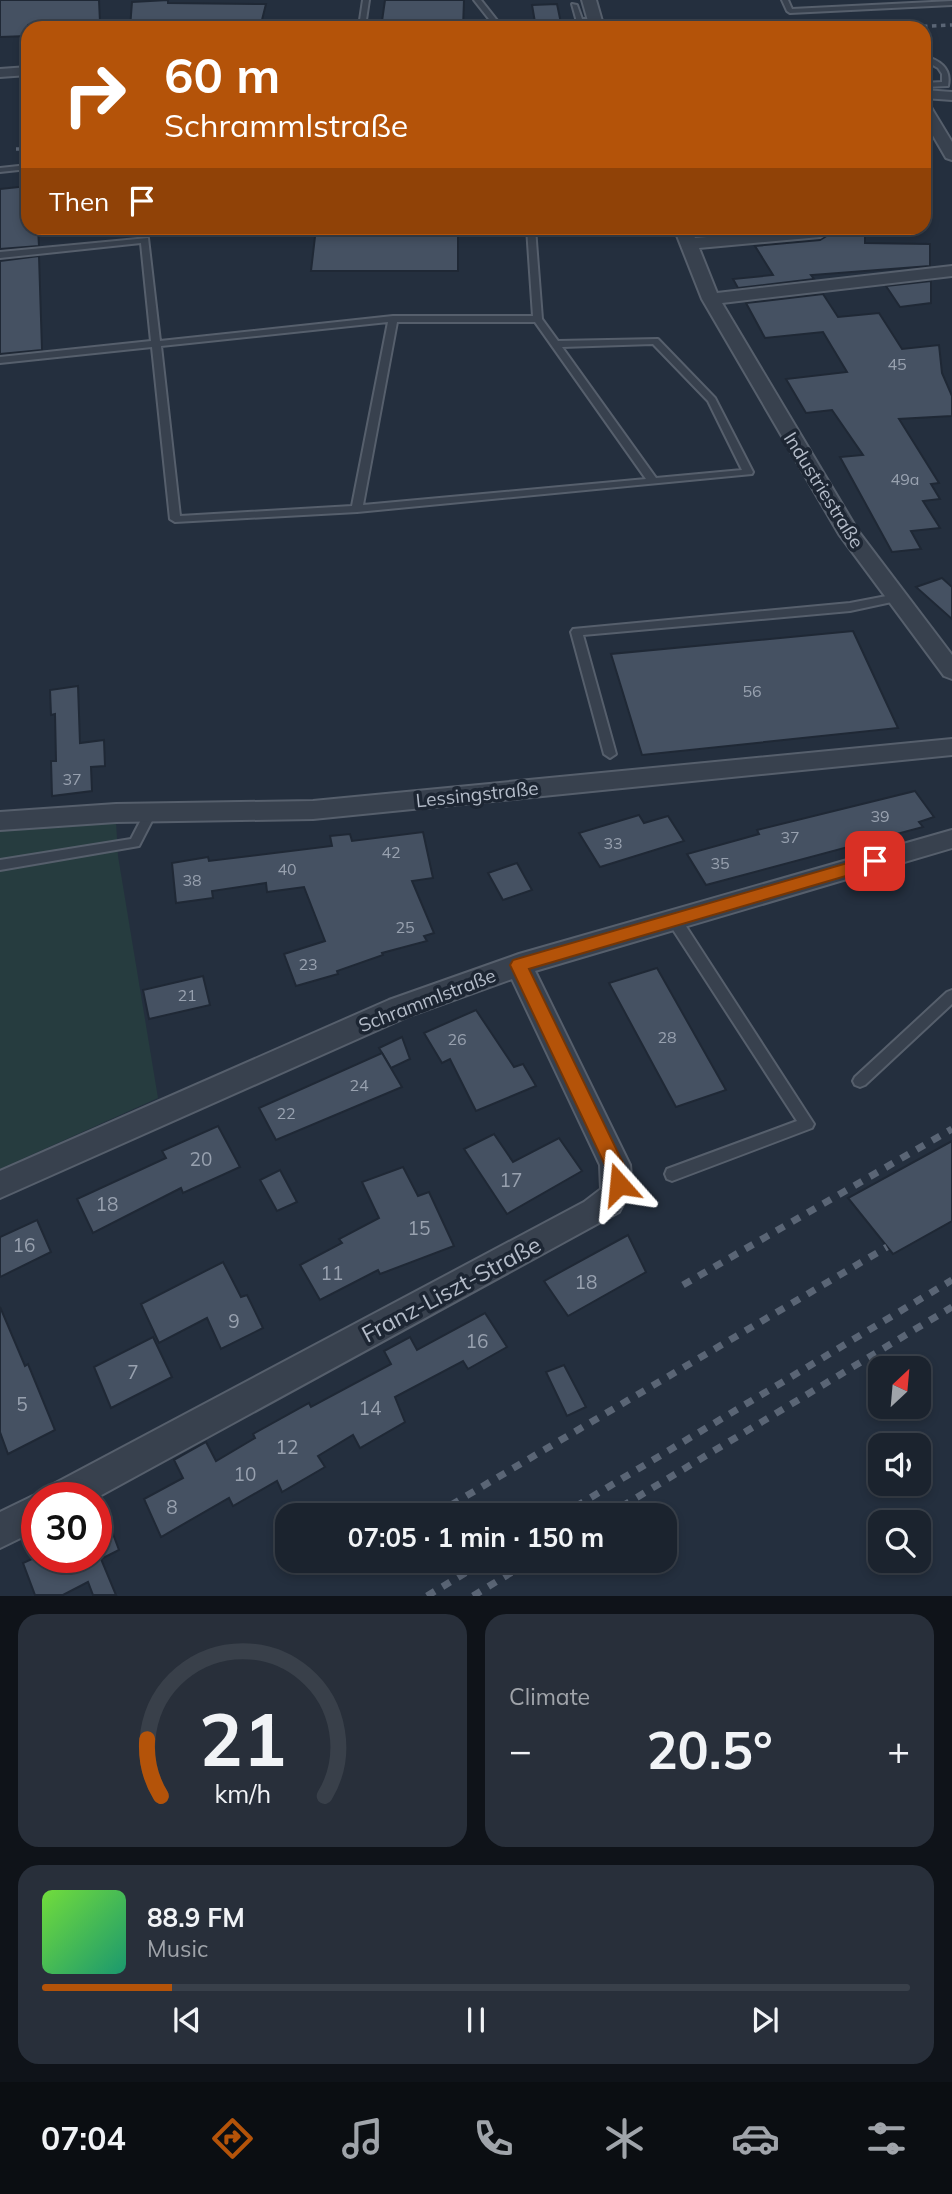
<!DOCTYPE html>
<html lang="en">
<head>
<meta charset="utf-8">
<style>
  :root { --surface:#1b232e; --page:#282f3a; --text:#f1f3f6; --muted:#a0a4aa; --line:#39404a; --accent:#b45309 }
  body { margin:0; font-family:Mulish,sans-serif; background:var(--page); color:var(--text); height:100vh; display:flex; flex-direction:column; font-size:26px; white-space:nowrap }
  * { box-sizing:border-box; margin:0 }
  p { font-size:23px; color:var(--muted) }
  .icon { flex:none; width:38px; height:38px; fill:none; stroke:currentColor; stroke-width:2; stroke-linecap:round; stroke-linejoin:round }
  .map { position:relative; height:1596px; overflow:hidden }
  .details { display:flex; flex-direction:column; gap:18px; padding:18px; background:#0f1319; flex:1 }
  .details>* { flex:none }
  .hud { position:absolute; left:21px; top:21px; width:910px; height:214px; border-radius:21px; box-shadow:0 4px 10px #0003,0 0 0 2px var(--line); background:#b45309; color:#fff; overflow:hidden }
  .needle { width:46px; rotate:26deg }
  .fabs { position:absolute; left:868px; top:1356px; display:grid; gap:14px }
  .fabs a { display:grid; place-items:center; width:63px; height:63px; border-radius:14px; background:var(--surface); box-shadow:0 4px 10px #0003,0 0 0 2px var(--line); font-size:35px }
  .speed { position:absolute; left:21px; top:1482px; display:flex; gap:14px; font-size:35px; font-weight:700; text-align:center }
  .speed>* { display:grid; place-content:center; width:91px; height:91px; border-radius:50%; background:var(--surface); box-shadow:0 4px 10px #0003,0 0 0 2px var(--line); line-height:1 }
  .speed .limit { border:10px solid #d22; background:#fff; color:#111 }
  .pin { position:absolute; display:grid; place-items:center; width:60px; height:60px; color:#fff; margin:-30px; border-radius:14px; box-shadow:0 4px 10px #0006 }
  .me { position:absolute; width:77px; margin:-38px; rotate:342deg; stroke-linejoin:round; filter:drop-shadow(0 0 5px #0008) }
  .turn { display:flex; align-items:center; gap:24px; height:147px; padding:0 28px; font-size:32px }
  .turn .icon { width:91px; height:91px; stroke-width:2.5 }
  .turn b { display:block; font-size:49px; line-height:60px }
  .then { display:flex; align-items:center; height:66px; padding:0 28px; background:#0003; gap:14px; font-size:26px }
  .big { font-size:52px; font-weight:700; line-height:1.1 }
  .details .widget { flex:1; display:flex; flex-direction:column; justify-content:center; gap:10px; min-width:0; padding:0 24px; border-radius:21px; background:var(--page) }
  .details .dial { align-items:center; gap:0 }
  .dial svg { height:182px; overflow:visible; fill:none; stroke:var(--line); stroke-width:7; stroke-linecap:round; text-anchor:middle }
  .dial text { fill:var(--text); stroke:none }
  .song { display:flex; align-items:center; gap:21px }
  .cover { width:84px; height:84px; border-radius:10px; background:linear-gradient(135deg,hsl(100 70% 55%),hsl(160 70% 35%)) }
  .played { height:7px; border-radius:4px; background:linear-gradient(90deg,var(--accent) 15%,var(--line) 15%) }
  .keys { display:flex; justify-content:space-around; direction:ltr }
  .heat { display:flex; justify-content:space-between; align-items:center; font-size:38px; direction:ltr }
  .details .tiles { flex:1; display:grid; gap:18px; grid-template-columns:1fr 1fr }
  .widget:last-child { grid-column:span 2 }
  .trip { position:absolute; left:275px; top:1503px; width:402px; height:70px; border-radius:21px; background:var(--surface); box-shadow:0 4px 10px #0003,0 0 0 2px var(--line); font-weight:700; line-height:70px; text-align:center }
  .tabs { display:flex; height:112px; justify-content:space-around; align-items:center; background:#0b0e12; color:var(--muted) }
  .tabs .icon { width:49px; height:49px }
  .tabs .current { color:var(--accent) }
  .tabs b { font-size:32px; color:var(--text) }
  .map>svg:first-child { display:block }
  .green { fill:#263c3f }
  .building { fill:#455162; stroke:#1f2835; stroke-width:2 }
  .lines { fill:none; stroke-linecap:round; stroke-linejoin:round }
  .service-casing { stroke:#565f6c; stroke-width:4 }
  .minor-casing { stroke:#565f6c; stroke-width:4 }
  .service { fill:#38414e; fill-rule:evenodd }
  .minor { fill:#38414e; fill-rule:evenodd }
  .rail-far1 { stroke:#5a6575; stroke-width:3.5; stroke-dasharray:4.5 4.5; stroke-linecap:butt }
  .rail { stroke:#5a6575; stroke-width:7; stroke-dasharray:9 9; stroke-linecap:butt }
  .route { fill:#b45309; stroke:#753606; stroke-width:2 }
  .labels { text-anchor:middle; dominant-baseline:central; stroke-width:7; stroke-linejoin:round; paint-order:stroke }
  .number-label { font-size:16px; fill:#98a1af }
  .street-label { font-size:19px; fill:#b4bcc9; stroke:#1d2633 }
  .near-number-label { font-size:19px; fill:#98a1af }
  .near-street-label { font-size:23px; fill:#b4bcc9; stroke:#1d2633 }
</style>
</head>
<body>
<div class="map">
<svg width="952" height="1596" viewBox="0 0 952 1596">
  <rect width="100%" height="100%" fill="#242f3e"/>
  <polygon class="green" points="116,821 118,856 158,1098 0,1169 0,830"/>
  <g class="building">
    <polygon points="0,0 99,0 100,22 28,25 28,36 0,37"/>
    <polygon points="168,0 168,3 266,4 260,28 130,28 132,2"/>
    <polygon points="385,0 464,0 463,28 381,28"/>
    <polygon points="557,4 562,28 536,28 532,5"/>
    <polygon points="28,186 28,228 38,228 39,246 0,249 0,189"/>
    <polygon points="316,228 458,228 458,271 311,271"/>
    <polygon points="829,228 865,228 865,243 930,244 930,266 811,275 814,279 738,288 733,279 773,275 755,246 820,240 831,233"/>
    <polygon points="39,256 42,350 0,354 0,261"/>
    <polygon points="931,281 931,303 900,307 886,286"/>
    <polygon points="823,294 838,317 879,313 902,349 939,345 942,373 952,396 952,416 899,419 939,483 931,484 940,499 923,501 940,528 911,531 921,549 892,552 840,457 863,455 832,410 806,413 786,379 847,372 823,332 765,338 746,303"/>
    <polygon points="942,578 952,587 952,619 916,587"/>
    <polygon points="853,631 898,728 642,755 611,654"/>
    <polygon points="78,686 80,743 104,740 105,766 91,767 92,791 52,796 51,761 56,761 55,714 51,715 50,690"/>
    <polygon points="915,791 934,817 919,822 923,827 706,885 687,854 759,834 757,830"/>
    <polygon points="639,815 644,823 668,816 684,841 600,867 579,833"/>
    <polygon points="423,832 433,878 412,881 434,933 424,936 427,941 382,953 383,955 337,971 338,974 296,986 284,954 325,941 304,887 267,892 266,883 212,891 213,898 176,903 172,863 208,857 209,861 332,846 330,836 350,834 352,841"/>
    <polygon points="517,863 532,890 503,900 488,873"/>
    <polygon points="657,968 726,1090 676,1107 609,983"/>
    <polygon points="203,976 210,1005 149,1019 143,990"/>
    <polygon points="476,1010 514,1067 523,1064 536,1086 476,1111 450,1059 442,1063 424,1033"/>
    <polygon points="402,1037 410,1059 391,1068 379,1048"/>
    <polygon points="382,1053 402,1087 276,1140 259,1108"/>
    <polygon points="218,1126 240,1167 183,1193 181,1188 93,1233 77,1199 166,1158 162,1151"/>
    <polygon points="494,1134 513,1162 559,1138 582,1171 507,1214 464,1149"/>
    <polygon points="952,1141 952,1221 893,1254 848,1198"/>
    <polygon points="403,1167 418,1196 429,1192 454,1246 380,1274 378,1270 320,1300 300,1265 342,1243 339,1239 379,1218 362,1182"/>
    <polygon points="280,1170 297,1202 277,1211 260,1180"/>
    <polygon points="37,1220 51,1252 0,1277 0,1237"/>
    <polygon points="628,1235 646,1272 568,1316 544,1281"/>
    <polygon points="223,1262 241,1297 247,1295 263,1328 221,1349 207,1318 159,1343 141,1304"/>
    <polygon points="0,1307 25,1366 28,1364 55,1430 8,1454 0,1432"/>
    <polygon points="485,1313 507,1347 468,1369 463,1361 395,1397 405,1422 360,1448 353,1435 318,1456 325,1467 282,1492 277,1481 233,1506 229,1498 161,1537 144,1499 183,1478 174,1460 206,1442 216,1461 255,1438 253,1434 309,1403 311,1407 391,1364 384,1351 410,1337 417,1350"/>
    <polygon points="153,1337 172,1377 111,1408 94,1367"/>
    <polygon points="564,1365 586,1407 567,1416 546,1372"/>
    <polygon points="100,1499 119,1550 101,1559 116,1595 93,1595 88,1582 63,1595 35,1595 23,1563 34,1558 96,1558 96,1501"/>
  </g>
  <g class="lines">
    <g class="service-casing">
      <g id="service">
        <polygon points="363,0 369,0 366,20 363,22 360,20"/>
        <polygon points="474,0 481,0 503,28 496,28"/>
        <polygon points="782,0 788,0 792,9 952,1 952,5 790,13 787,11"/>
        <polygon points="572,4 577,5 582,19 595,19 598,21 595,23 577,22"/>
        <path d="M924,56C939,60 952,68 948,86L924,87V83L942,82V74L938,68L924,60Z"/>
        <polygon points="28,165 28,169 0,172 0,168"/>
        <path d="M527,228H535L542,319L558,341L658,339L715,398L753,472L752,474L357,512L175,522L170,519L152,347L0,363V357L151,341L141,243L0,258V252L148,238L160,341L393,316H533ZM388,322L352,506L180,516L161,346ZM397,322H535L646,479L363,505ZM653,344L708,401L742,470L656,478L562,347Z"/>
        <polygon points="897,594 901,596 902,598 901,600 850,611 583,635 616,754 610,758 604,754 571,632 573,629 850,603"/>
        <polygon points="150,808 156,813 139,846 0,870 0,860 131,839 146,810"/>
        <polygon points="675,916 680,917 814,1124 812,1128 672,1181 667,1179 665,1174 667,1169 797,1121 670,925 668,921 670,917"/>
        <polygon points="952,990 952,1004 865,1085 860,1087 855,1085 853,1081 855,1077 947,992"/>
      </g>
    </g>
    <g class="minor-casing">
      <g id="minor">
        <polygon points="582,0 596,0 604,28 590,28"/>
        <polygon points="28,67 28,75 0,77 0,69"/>
        <polygon points="924,90 952,92 952,100 924,98"/>
        <polygon points="924,103 929,104 952,142 952,160 946,158 924,120"/>
        <polygon points="674,228 690,228 695,238 814,228 826,228 828,232 820,237 699,248 717,293 952,266 952,276 722,303 858,531 952,655 952,679 944,676 839,534 702,299"/>
        <polygon points="952,739 952,755 313,819 116,822 0,830 0,812 116,804 313,801"/>
        <polygon points="952,830 952,848 535,971 630,1165 632,1187 619,1212 96,1498 37,1498 37,1530 0,1548 0,1512 37,1494 45,1497 50,1486 584,1202 601,1189 600,1165 512,979 409,1016 0,1198 0,1171 389,1000 519,954"/>
      </g>
    </g>
    <use href="#service" class="service"/>
    <use href="#minor" class="minor"/>
    <g class="rail-far1">
      <polyline points="887,28 952,25"/>
      <polyline points="16,149 28,149"/>
    </g>
    <g class="rail">
      <polyline points="683,1285 952,1129"/>
      <polyline points="451,1505 887,1247"/>
      <polyline points="560,1516 952,1280"/>
      <polyline points="606,1516 952,1307"/>
      <polyline points="427,1596 485,1561"/>
      <polyline points="473,1596 530,1561"/>
    </g>
  </g>
  <polygon class="route" points="875,855 880,857 883,861 880,866 529,969 624,1165 628,1184 625,1190 619,1192 612,1190 605,1165 510,965 513,960"/>
  <g class="labels">
    <g class="number-label">
      <text x="897" y="364">45</text>
      <text x="905" y="479">49a</text>
      <text x="752" y="691">56</text>
      <text x="72" y="779">37</text>
      <text x="880" y="816">39</text>
      <text x="790" y="837">37</text>
      <text x="613" y="843">33</text>
      <text x="391" y="852">42</text>
      <text x="720" y="863">35</text>
      <text x="287" y="869">40</text>
      <text x="192" y="880">38</text>
      <text x="405" y="927">25</text>
      <text x="308" y="964">23</text>
      <text x="187" y="995">21</text>
      <text x="667" y="1037">28</text>
      <text x="457" y="1039">26</text>
      <text x="359" y="1085">24</text>
      <text x="286" y="1113">22</text>
    </g>
    <g class="street-label">
      <text transform="translate(824 490) rotate(58)">Industriestraße</text>
      <text transform="translate(477 794) rotate(-6)">Lessingstraße</text>
      <text transform="translate(427 1000) rotate(-21)">Schrammlstraße</text>
    </g>
    <g class="near-number-label">
      <text x="201" y="1159">20</text>
      <text x="511" y="1180">17</text>
      <text x="107" y="1204">18</text>
      <text x="419" y="1228">15</text>
      <text x="24" y="1245">16</text>
      <text x="332" y="1273">11</text>
      <text x="586" y="1282">18</text>
      <text x="234" y="1321">9</text>
      <text x="477" y="1341">16</text>
      <text x="133" y="1372">7</text>
      <text x="22" y="1404">5</text>
      <text x="370" y="1408">14</text>
      <text x="287" y="1447">12</text>
      <text x="245" y="1474">10</text>
      <text x="172" y="1507">8</text>
    </g>
    <g class="near-street-label">
      <text transform="translate(451 1289) rotate(-28)">Franz-Liszt-Straße</text>
    </g>
  </g>
</svg>
<div class="fabs">
<a><svg class="needle" viewBox="-14 -14 28 28"><path d="M0-13l5 13h-10z" fill="#e53935"/><path d="M0 13l5-13h-10z" fill="#a0a4aa"/></svg></a>
<a><svg class="icon" aria-label="sound" viewBox="0 0 24 24"><path d="M4 9h4l5-4v14l-5-4H4zM17 9q2 3 0 6"/></svg></a>
<a><svg class="icon" aria-label="search" viewBox="0 0 24 24"><circle cx="10" cy="10" r="6"/><path d="M15 15l6 6"/></svg></a>
</div>
<div class="speed"><div class="limit">30</div></div>
<div class="pin" style="left:875px;top:861px;background:#d93025"><svg class="icon" aria-label="arrive" viewBox="0 0 24 24"><path d="M6 21V4h12l-3 4 3 4H6"/></svg></div>
<svg class="me" style="left:619px;top:1184px" viewBox="-20 -20 40 40"><path d="M0-17L14 15 0 8-14 15z" fill="#b45309" stroke="#fff" stroke-width="4"/></svg>
<div class="trip">07:05 · 1 min · 150 m</div>
<div class="hud">
<div class="turn"><svg class="icon" aria-label="right" viewBox="0 0 24 24"><path d="M7 20v-9h11M14 6l5 5-5 5"/></svg><div><b>60 m</b>Schrammlstraße</div></div>
<div class="then">Then<svg class="icon" aria-label="arrive" viewBox="0 0 24 24"><path d="M6 21V4h12l-3 4 3 4H6"/></svg></div>
</div>
</div>
<section class="details">
<div class="tiles">
<div class="widget dial"><svg viewBox="0 0 100 80">
<path d="M14 69A42 42 0 1 1 86 69"/>
<path d="M14 69A42 42 0 0 1 8 44" stroke="#b45309"/>
<text x="50" y="56" font-size="32" font-weight="700">21</text>
<text x="50" y="72" font-size="11">km/h</text>
</svg></div>
<div class="widget"><p>Climate</p>
<div class="heat"><a>−</a><b class="big">20.5°</b><a>+</a></div>
</div>
<div class="widget">
<div class="song"><i class="cover"></i><div><b>88.9 FM</b><p>Music</p></div></div>
<div class="played"></div>
<div class="keys"><svg class="icon" aria-label="previous" viewBox="0 0 24 24"><path d="M18 5L8 12l10 7zM5 5v14"/></svg><svg class="icon" aria-label="pause" viewBox="0 0 24 24"><path d="M8 5v14M16 5v14"/></svg><svg class="icon" aria-label="next" viewBox="0 0 24 24"><path d="M6 5l10 7-10 7zM19 5v14"/></svg></div>
</div>
</div>
</section>
<nav class="tabs">
<b>07:04</b>
<svg class="icon current" aria-label="directions" viewBox="0 0 24 24"><path d="M12 3l9 9-9 9-9-9zM9 14v-3h6M13 9l2 2-2 2"/></svg>
<svg class="icon" aria-label="music" viewBox="0 0 24 24"><path d="M9 18V5l10-2v13"/><circle cx="6" cy="18" r="3"/><circle cx="16" cy="16" r="3"/></svg>
<svg class="icon" aria-label="phone" viewBox="0 0 24 24"><path d="M5 4h4l2 5-3 2q2 4 5 5l2-3 5 2v4C11 20 4 13 5 4z"/></svg>
<svg class="icon" aria-label="climate" viewBox="0 0 24 24"><path d="M12 3v18M4 7l16 10M4 17L20 7"/></svg>
<svg class="icon" aria-label="car" viewBox="0 0 24 24"><path d="M5 17H2v-5l4-1 3-4h7l3 4 3 1v5h-3M9 17h6M6 11h13"/><circle cx="7" cy="17" r="2"/><circle cx="17" cy="17" r="2"/></svg>
<svg class="icon" aria-label="filters" viewBox="0 0 24 24"><path d="M4 7h16M4 17h16"/><circle cx="9" cy="7" r="2"/><circle cx="15" cy="17" r="2"/></svg>
</nav>
</body>
</html>
